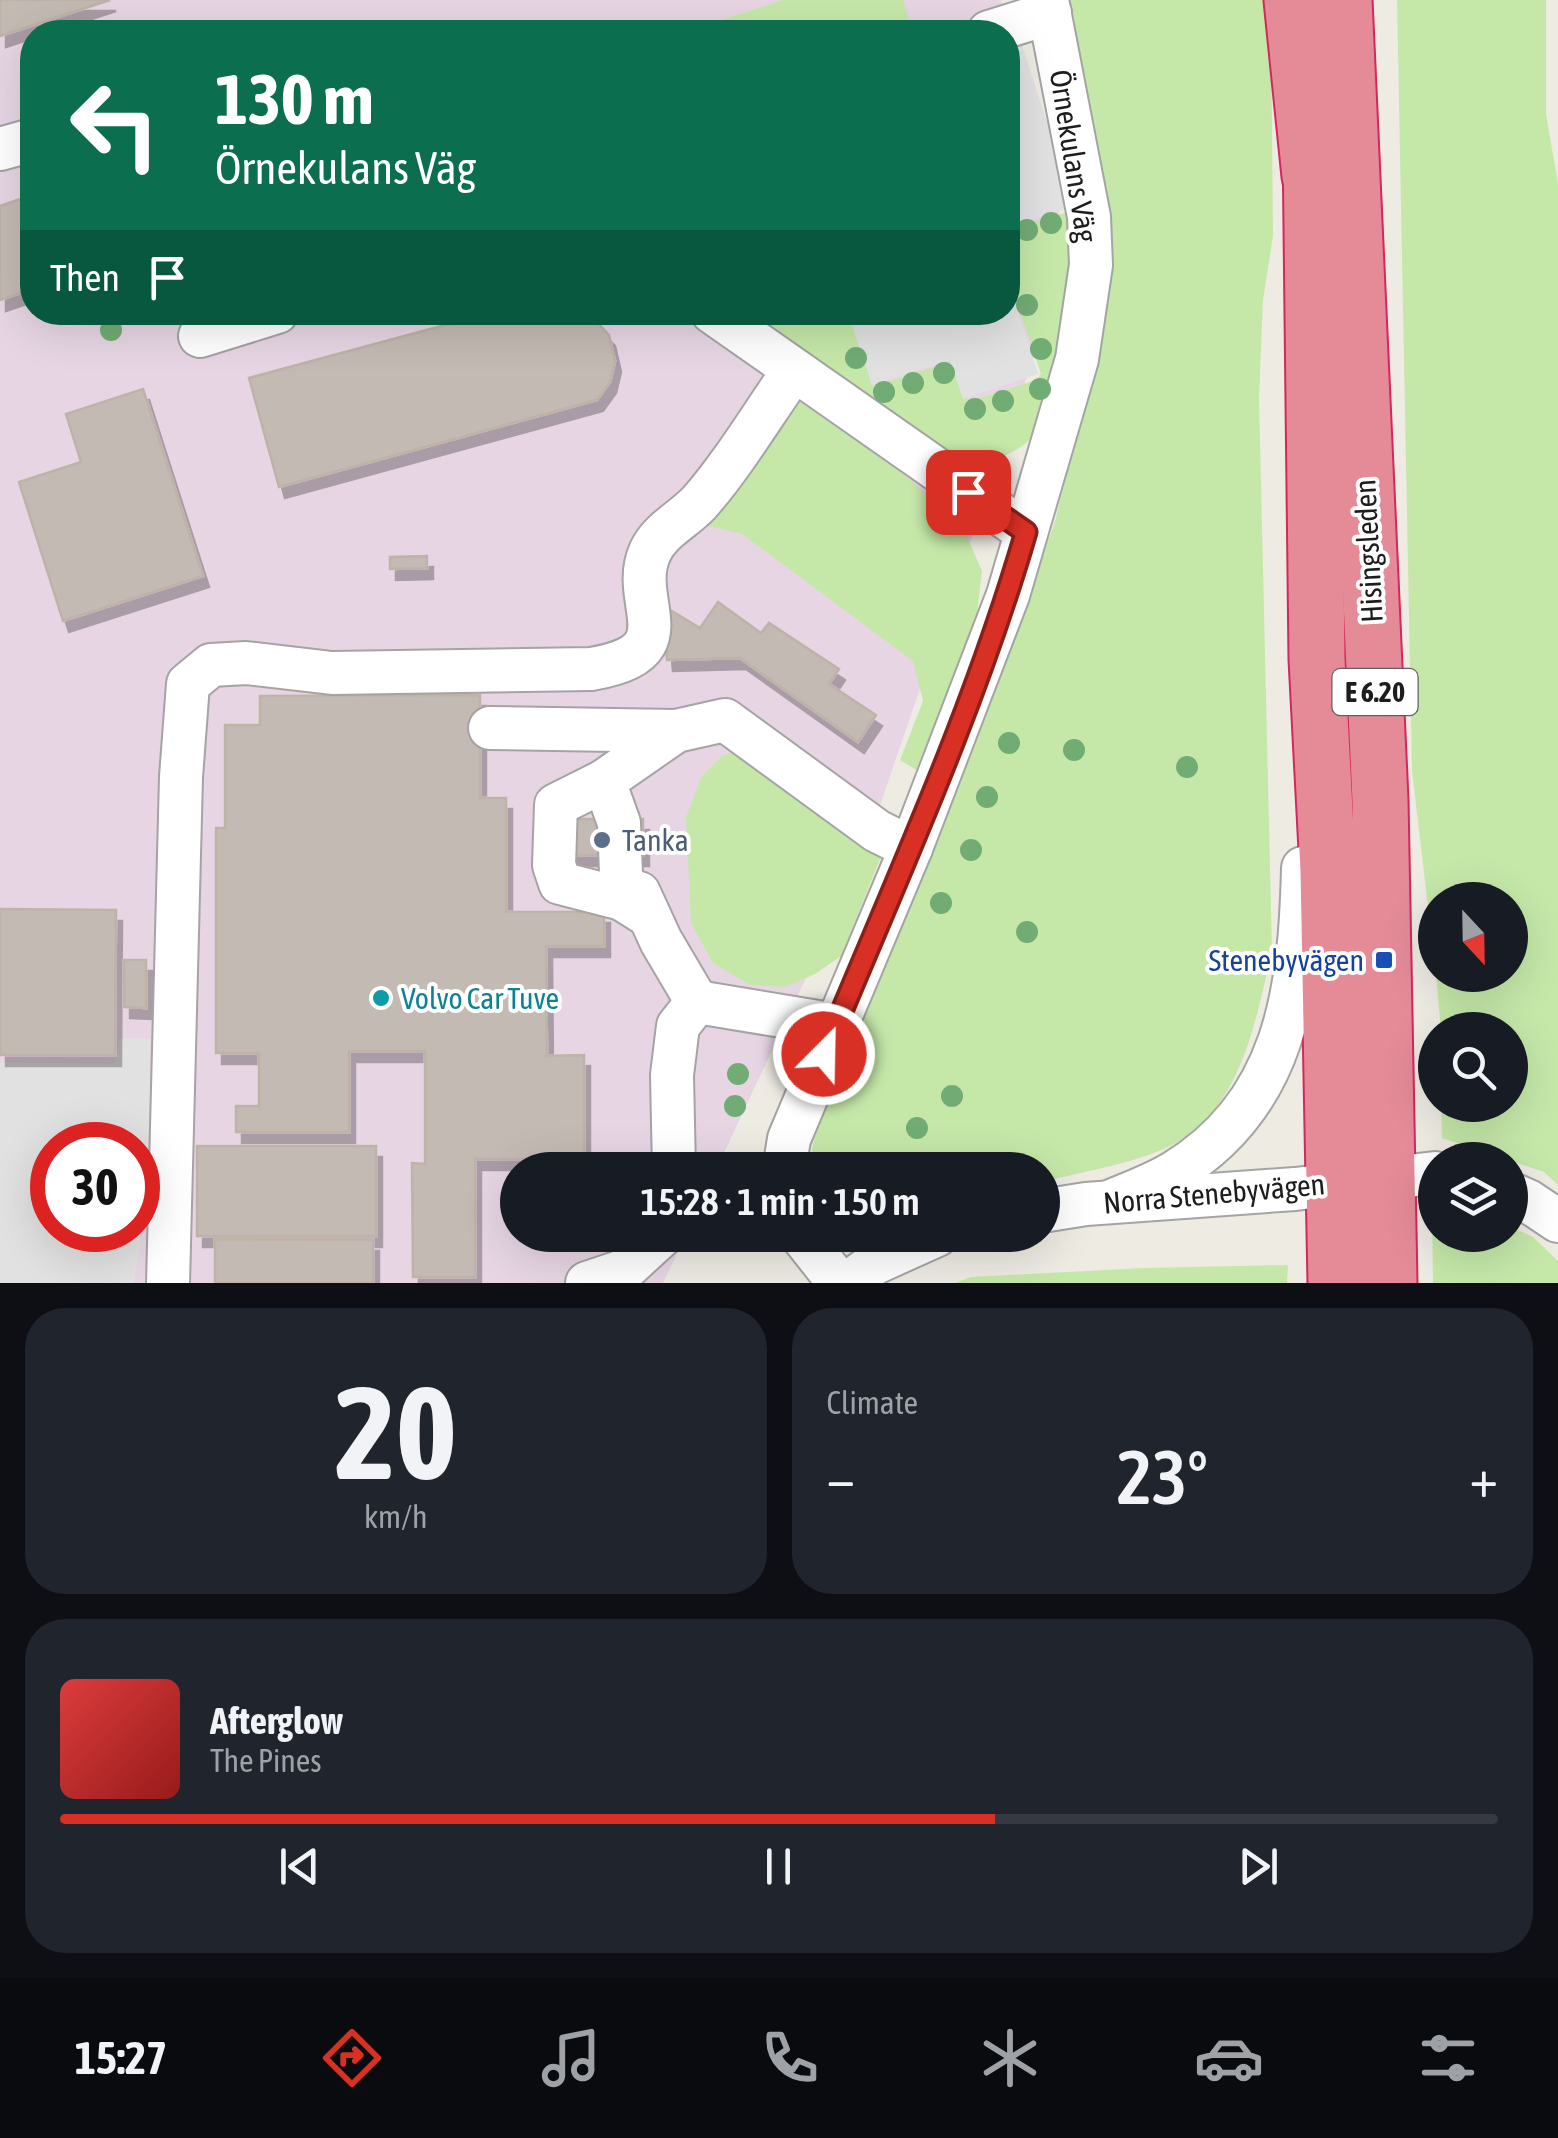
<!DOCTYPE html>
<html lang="en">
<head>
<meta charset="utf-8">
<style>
  :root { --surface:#171b24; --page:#20242c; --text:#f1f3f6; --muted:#9ea1a6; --line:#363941; --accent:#d93025 }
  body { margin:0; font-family:"Asap Condensed",sans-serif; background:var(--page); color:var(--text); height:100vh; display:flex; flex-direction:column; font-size:38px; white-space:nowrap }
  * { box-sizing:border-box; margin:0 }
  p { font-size:32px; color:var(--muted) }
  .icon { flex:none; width:55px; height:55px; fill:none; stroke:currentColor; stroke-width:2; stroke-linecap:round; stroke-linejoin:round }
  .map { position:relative; height:1283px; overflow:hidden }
  .sheet { display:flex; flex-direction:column; gap:25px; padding:25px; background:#0d0f14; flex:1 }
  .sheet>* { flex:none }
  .top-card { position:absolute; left:20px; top:20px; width:1000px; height:305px; border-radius:40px; box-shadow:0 10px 40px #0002; background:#0b6e4f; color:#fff; overflow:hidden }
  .needle { width:65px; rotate:158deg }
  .tools { position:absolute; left:1418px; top:882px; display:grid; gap:20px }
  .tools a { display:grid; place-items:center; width:110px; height:110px; border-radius:50%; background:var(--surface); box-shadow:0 10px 40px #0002; font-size:50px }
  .speed { position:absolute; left:30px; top:1122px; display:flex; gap:20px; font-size:50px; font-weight:700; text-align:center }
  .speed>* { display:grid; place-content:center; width:130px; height:130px; border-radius:50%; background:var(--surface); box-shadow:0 10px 40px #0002; line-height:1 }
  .speed .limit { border:15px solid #d22; background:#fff; color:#111 }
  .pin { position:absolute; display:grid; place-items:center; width:85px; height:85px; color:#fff; margin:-42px; border-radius:20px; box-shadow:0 5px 15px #0006 }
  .me { position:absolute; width:110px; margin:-55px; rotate:23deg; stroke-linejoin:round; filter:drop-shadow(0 0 8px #0008) }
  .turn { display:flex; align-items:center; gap:35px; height:210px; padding:0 30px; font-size:45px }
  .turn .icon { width:130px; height:130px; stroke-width:2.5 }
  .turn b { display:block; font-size:70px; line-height:85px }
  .then { display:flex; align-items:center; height:95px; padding:0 30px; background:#0003; gap:20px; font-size:38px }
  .big { font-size:75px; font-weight:600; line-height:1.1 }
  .sheet .widget { flex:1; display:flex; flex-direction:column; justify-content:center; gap:15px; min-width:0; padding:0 35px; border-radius:40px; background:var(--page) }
  .sheet .dial { align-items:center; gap:0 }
  .dial b { font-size:130px; line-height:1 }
  .song { display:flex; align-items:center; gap:30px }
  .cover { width:120px; height:120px; border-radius:15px; background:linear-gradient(135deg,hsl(0 70% 55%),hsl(0 70% 35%)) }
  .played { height:10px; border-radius:5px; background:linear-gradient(90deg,var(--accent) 65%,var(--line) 65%) }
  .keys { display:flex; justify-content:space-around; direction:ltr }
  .heat { display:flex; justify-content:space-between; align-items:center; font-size:55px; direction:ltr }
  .sheet .tiles { flex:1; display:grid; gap:25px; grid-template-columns:1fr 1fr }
  .widget:last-child { grid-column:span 2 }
  .trip { position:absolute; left:500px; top:1152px; width:560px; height:100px; border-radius:50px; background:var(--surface); box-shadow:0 10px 40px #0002; font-weight:600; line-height:100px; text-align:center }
  .dock { display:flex; height:160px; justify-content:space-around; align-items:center; background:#090b0e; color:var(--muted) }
  .dock .icon { width:70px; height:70px }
  .dock .on { color:var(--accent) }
  .dock b { font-size:45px; color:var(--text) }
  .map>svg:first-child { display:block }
  .industrial { fill:#e7d5e3; fill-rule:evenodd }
  .grass { fill:#c5e8a9 }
  .parking { fill:#e1e1e1; fill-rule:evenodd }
  .building { fill:#c3bab3; stroke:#bfb2a6; stroke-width:2.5; filter:url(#shadow) }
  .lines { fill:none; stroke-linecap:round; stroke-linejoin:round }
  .minor-casing { stroke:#a4a4a4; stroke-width:46 }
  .highway-casing { stroke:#d5275b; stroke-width:59 }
  .minor { stroke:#fff; stroke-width:42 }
  .highway { stroke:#e58b98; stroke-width:55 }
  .tree { fill:#72ac75 }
  .route-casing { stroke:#8d1f18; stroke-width:25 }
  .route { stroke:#d93025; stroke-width:18 }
  .service-dot { fill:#5c6f8a; stroke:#fff; stroke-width:4 }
  .transit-dot { fill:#1a4fb4; stroke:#fff; stroke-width:4 }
  .culture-dot { fill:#0f9aa8; stroke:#fff; stroke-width:4 }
  .labels { text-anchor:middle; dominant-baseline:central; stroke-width:8; stroke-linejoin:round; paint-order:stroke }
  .shield { fill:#fff; stroke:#616161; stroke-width:2.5 }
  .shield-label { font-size:28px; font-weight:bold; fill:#1d1d1d }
  .street-label { font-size:30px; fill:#1d1d1d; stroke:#fff }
  .service-label { font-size:30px; fill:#4e5e75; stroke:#fff; text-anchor:start }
  .transit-label { font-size:30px; fill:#164399; stroke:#fff; text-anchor:end }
  .culture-label { font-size:30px; fill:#0d838f; stroke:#fff; text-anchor:start }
</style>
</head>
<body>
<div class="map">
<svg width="1558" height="1283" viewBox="0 0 1558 1283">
  <defs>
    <filter id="shadow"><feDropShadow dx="6" dy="11" stdDeviation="0" flood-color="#0004"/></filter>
  </defs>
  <rect width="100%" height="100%" fill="#eeebe3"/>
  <path class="industrial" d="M0,0H1001L1070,251L862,858L716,1170H518V1235H686L663,1283H0ZM32,32H1008V312H32ZM52,1145H138V1230H52Z"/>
  <g class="grass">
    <polygon points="783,0 903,0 910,23 885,32 685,32"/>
    <path d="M1061,0H1267L1271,27L1273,236L1263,300L1259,398L1272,952C1255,1022 1241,1113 1168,1147C1129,1165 1084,1171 1043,1182L1042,1170H815L812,1148L824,1107L880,978L1054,525L1094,367Z"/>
    <polygon points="1397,0 1546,0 1546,114 1558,184 1558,1185 1544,1172 1442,1138 1441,1105 1510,1105 1510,1030 1441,1030 1436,975 1510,975 1510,900 1435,900 1435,966 1412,771"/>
    <path d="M1074,210L1081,270L1042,427C1019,455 991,466 954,460L737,313H763L765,316L775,312L850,313L873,387L953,361L968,402L1036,380L1041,374L1008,276V230Z"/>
    <polygon points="798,397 896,468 962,525 982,571 977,613 966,651 916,770 900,760 923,701 913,661 742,534 701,524"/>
    <polygon points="733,752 882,854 841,956 815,974 785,987 750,985 713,963 691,923 686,817 702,776 722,756"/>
    <polygon points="1435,1207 1435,1235 1510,1235 1510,1226 1533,1237 1558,1261 1558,1283 1433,1283 1432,1208"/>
    <polygon points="1288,1265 1287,1283 955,1283 971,1277 1143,1268"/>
  </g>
  <g class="parking">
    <polygon points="1019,36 1074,206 1008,227 1008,39"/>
    <polygon points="1008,281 1038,374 963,399 950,360 872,385 848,313 1008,312"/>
    <path d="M120,1038L150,1039L149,1182L134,1283H0V1062L115,1064ZM52,1145H138V1230H52Z"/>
  </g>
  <g class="building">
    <polygon points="0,0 110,0 0,36"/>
    <polygon points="23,198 32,227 32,289 0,300 0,206"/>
    <polygon points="493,312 544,312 546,318 575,312 592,317 609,335 615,361 610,382 597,400 279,487 249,378"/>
    <polygon points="143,389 203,576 63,621 19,482 81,462 66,414"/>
    <polygon points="427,556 427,568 390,569 390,557"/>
    <polygon points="718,602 761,633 769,623 839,669 829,684 876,715 858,742 740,658 667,660 662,605 700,628"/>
    <polygon points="480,695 480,798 506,798 506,912 604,912 604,946 546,946 547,1056 584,1055 584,1159 475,1159 475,1277 413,1277 412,1163 425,1164 425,1051 349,1051 349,1132 236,1132 236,1106 259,1106 259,1053 216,1053 216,828 225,828 225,725 260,725 260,696"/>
    <rect x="553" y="819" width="90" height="36"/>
    <polygon points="0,909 116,910 115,1055 0,1055"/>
    <polygon points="124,960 146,960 146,1008 124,1007"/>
    <rect x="197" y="1146" width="179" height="90"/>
    <polygon points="215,1239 373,1240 373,1283 215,1283"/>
  </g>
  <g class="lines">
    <g class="minor-casing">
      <g id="minor">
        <polyline points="989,32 1050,13"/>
        <polyline points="0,149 32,140"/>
        <polyline points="712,312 1026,532"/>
        <polyline points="200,336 277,312"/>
        <polyline points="490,728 676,731"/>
        <polyline points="604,781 556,805 554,865 560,883 622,899"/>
        <polyline points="639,893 661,941 697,1002"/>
        <polyline points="649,916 622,899 619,823 604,781 676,731 725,720 877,831 911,848"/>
        <polyline points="697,1002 836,1025"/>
        <polyline points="674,1170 672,1075 678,1026 697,1002"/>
        <polyline points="784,1170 789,1139 911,848 1008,595 1077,359 1091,265 1089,217 1047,0"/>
        <polyline points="1510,1193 1528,1201 1558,1221"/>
        <path d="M1109,1202C1130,1193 1153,1185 1173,1173C1287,1105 1300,989 1303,868"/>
        <polyline points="1042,1211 1086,1204 1295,1189 1435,1173"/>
        <polyline points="801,1235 839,1283"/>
        <path d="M168,1283L181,777L188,684L211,665L246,663L332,673L591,669C691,652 627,603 650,552C660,530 683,520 699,503C732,466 765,411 794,370"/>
        <polyline points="587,1283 623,1271 662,1235"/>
        <polyline points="848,1283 875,1263 937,1235"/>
      </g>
    </g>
    <g class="highway-casing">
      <g id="highway">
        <polyline points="1292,0 1310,176"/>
        <polyline points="1344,0 1380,800 1389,1283"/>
        <polyline points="1311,141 1317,659 1328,869 1336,1283"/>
      </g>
    </g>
    <use href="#minor" class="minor"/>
    <use href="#highway" class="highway"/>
  </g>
  <g class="tree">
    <circle cx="1051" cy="223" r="11"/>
    <circle cx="1027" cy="230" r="11"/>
    <circle cx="1027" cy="305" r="11"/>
    <circle cx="111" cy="330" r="11"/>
    <circle cx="1041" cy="349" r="11"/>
    <circle cx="856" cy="358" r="11"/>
    <circle cx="944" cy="373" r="11"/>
    <circle cx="913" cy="383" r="11"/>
    <circle cx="1040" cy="389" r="11"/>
    <circle cx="884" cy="392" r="11"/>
    <circle cx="1003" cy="401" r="11"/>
    <circle cx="975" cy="409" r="11"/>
    <circle cx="1009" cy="743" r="11"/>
    <circle cx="1074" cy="750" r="11"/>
    <circle cx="1187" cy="767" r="11"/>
    <circle cx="987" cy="797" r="11"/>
    <circle cx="971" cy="850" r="11"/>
    <circle cx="941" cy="903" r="11"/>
    <circle cx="1027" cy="932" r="11"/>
    <circle cx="738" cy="1074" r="11"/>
    <circle cx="952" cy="1096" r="11"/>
    <circle cx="735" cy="1106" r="11"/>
    <circle cx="917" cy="1128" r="11"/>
  </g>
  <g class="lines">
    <g class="route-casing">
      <path id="route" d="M824,1054C895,882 974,711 1026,532L968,492"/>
    </g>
    <use href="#route" class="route"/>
  </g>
  <circle class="service-dot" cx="602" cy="840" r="10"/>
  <rect class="transit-dot" x="1374" y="950" width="20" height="20" rx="5"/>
  <circle class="culture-dot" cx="381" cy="998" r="10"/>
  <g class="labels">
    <rect class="shield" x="1332.5" y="669" width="85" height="46" rx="8"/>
    <g class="shield-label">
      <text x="1375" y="692">E 6.20</text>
    </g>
    <g class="street-label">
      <text transform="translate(1074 156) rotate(81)">Örnekulans Väg</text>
      <text transform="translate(1368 551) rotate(-93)">Hisingsleden</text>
      <text transform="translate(1214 1193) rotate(-5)">Norra Stenebyvägen</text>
    </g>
    <g class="service-label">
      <text x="622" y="840">Tanka</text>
    </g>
    <g class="transit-label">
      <text x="1364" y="960">Stenebyvägen</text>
    </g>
    <g class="culture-label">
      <text x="401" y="998">Volvo Car Tuve</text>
    </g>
  </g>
</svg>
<div class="tools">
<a><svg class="needle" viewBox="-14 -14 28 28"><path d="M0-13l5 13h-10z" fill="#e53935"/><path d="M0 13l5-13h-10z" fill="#9ea1a6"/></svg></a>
<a><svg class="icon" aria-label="search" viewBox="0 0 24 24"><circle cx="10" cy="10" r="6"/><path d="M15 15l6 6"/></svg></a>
<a><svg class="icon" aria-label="layers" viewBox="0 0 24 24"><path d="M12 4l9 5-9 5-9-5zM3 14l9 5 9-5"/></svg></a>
</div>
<div class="speed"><div class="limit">30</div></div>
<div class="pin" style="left:968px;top:492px;background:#d93025"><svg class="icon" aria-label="arrive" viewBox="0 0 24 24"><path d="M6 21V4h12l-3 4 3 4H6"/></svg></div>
<svg class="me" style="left:824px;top:1054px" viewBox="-20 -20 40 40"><circle r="17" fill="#d93025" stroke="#fff" stroke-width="3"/><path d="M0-11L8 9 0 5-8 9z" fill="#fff"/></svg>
<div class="trip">15:28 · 1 min · 150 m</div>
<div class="top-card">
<div class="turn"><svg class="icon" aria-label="left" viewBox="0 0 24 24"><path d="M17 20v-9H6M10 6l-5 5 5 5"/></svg><div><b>130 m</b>Örnekulans Väg</div></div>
<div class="then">Then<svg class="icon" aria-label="arrive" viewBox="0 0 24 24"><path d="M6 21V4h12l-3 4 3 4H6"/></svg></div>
</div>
</div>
<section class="sheet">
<div class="tiles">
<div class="widget dial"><b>20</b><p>km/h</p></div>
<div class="widget"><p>Climate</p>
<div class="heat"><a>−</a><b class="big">23°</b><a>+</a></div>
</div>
<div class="widget">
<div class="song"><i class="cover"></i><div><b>Afterglow</b><p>The Pines</p></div></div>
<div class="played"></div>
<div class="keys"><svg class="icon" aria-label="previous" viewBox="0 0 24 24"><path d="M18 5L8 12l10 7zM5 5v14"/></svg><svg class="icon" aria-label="pause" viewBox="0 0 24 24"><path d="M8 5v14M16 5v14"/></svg><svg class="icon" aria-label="next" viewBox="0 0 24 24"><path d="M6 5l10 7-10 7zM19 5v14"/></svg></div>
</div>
</div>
</section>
<nav class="dock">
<b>15:27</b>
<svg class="icon on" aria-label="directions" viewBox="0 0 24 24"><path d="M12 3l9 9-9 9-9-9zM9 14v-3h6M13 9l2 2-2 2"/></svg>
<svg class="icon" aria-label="music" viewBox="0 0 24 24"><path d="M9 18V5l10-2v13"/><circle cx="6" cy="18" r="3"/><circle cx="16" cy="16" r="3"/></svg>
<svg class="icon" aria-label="phone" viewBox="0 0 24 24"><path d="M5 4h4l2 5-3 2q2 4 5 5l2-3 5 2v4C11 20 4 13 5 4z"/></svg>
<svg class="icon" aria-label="climate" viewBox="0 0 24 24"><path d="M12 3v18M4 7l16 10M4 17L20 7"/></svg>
<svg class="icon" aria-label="car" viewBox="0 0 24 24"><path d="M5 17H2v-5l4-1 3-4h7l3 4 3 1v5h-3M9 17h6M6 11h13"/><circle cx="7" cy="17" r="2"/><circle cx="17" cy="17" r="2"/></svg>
<svg class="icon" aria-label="filters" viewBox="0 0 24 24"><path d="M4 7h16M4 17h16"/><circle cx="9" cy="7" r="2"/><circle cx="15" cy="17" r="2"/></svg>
</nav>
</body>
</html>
